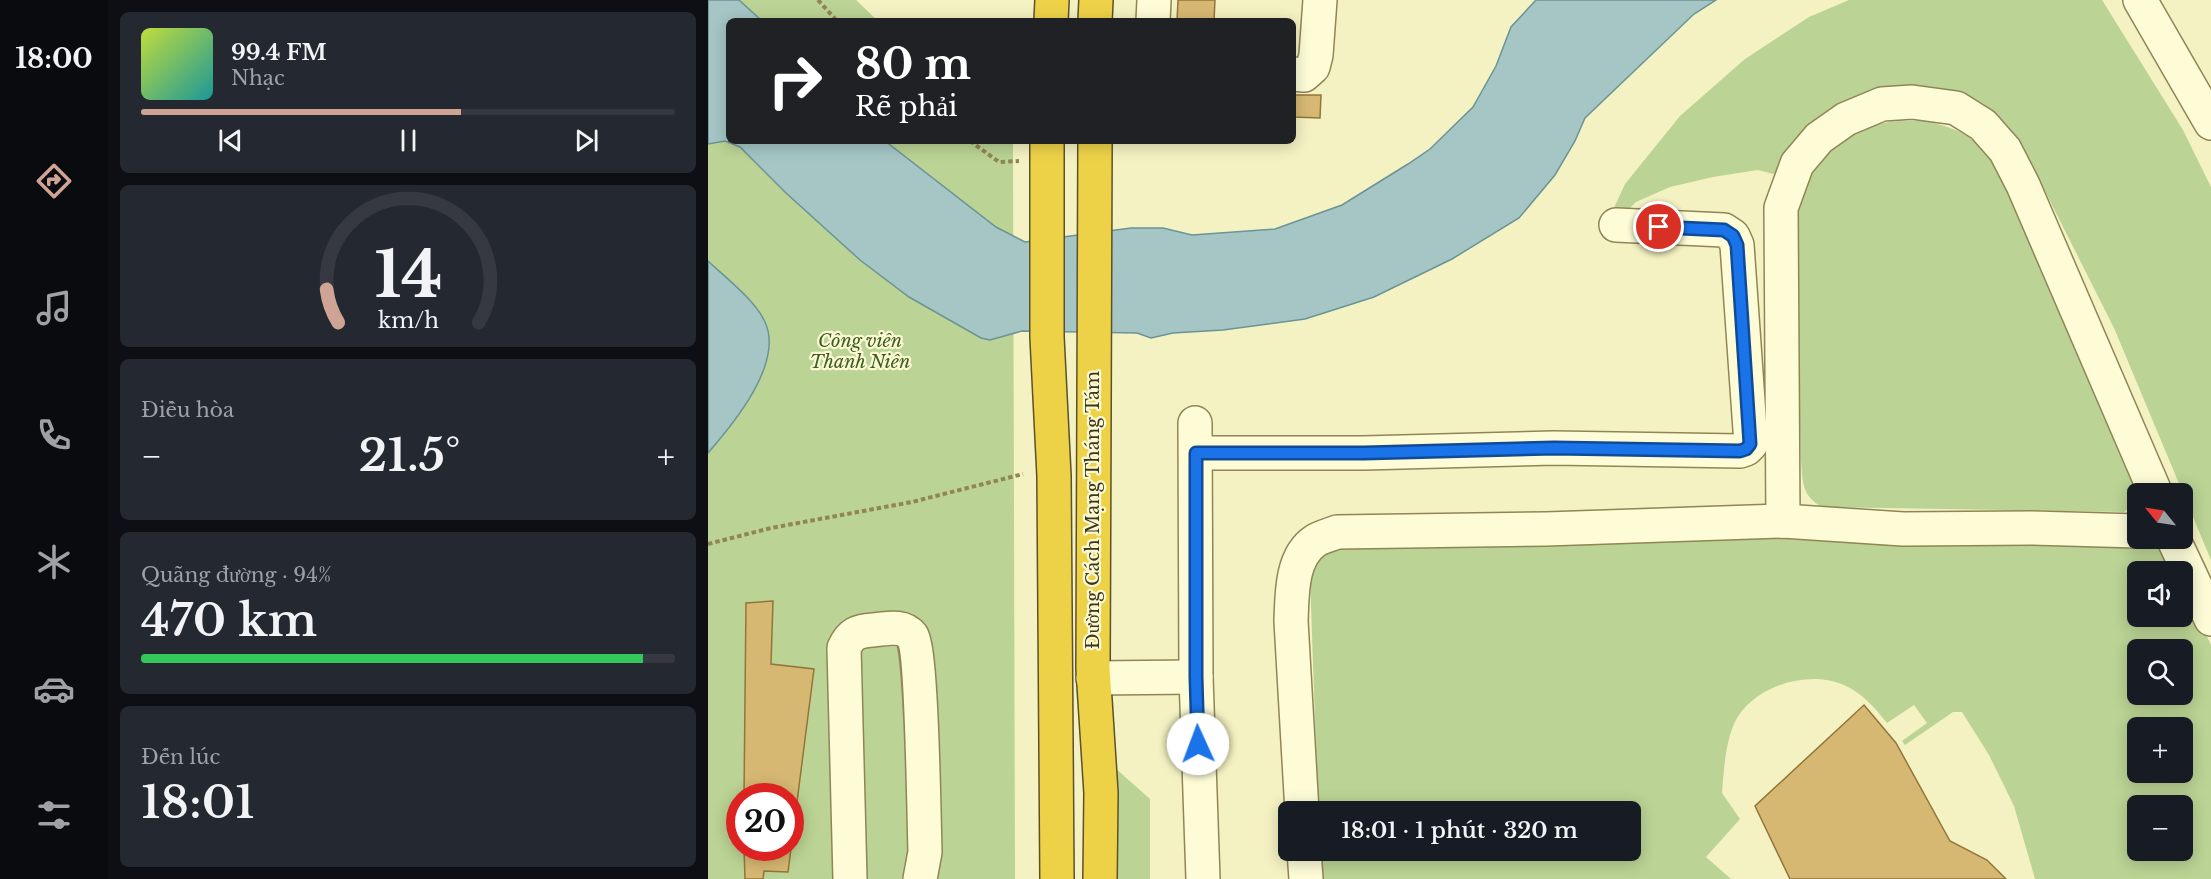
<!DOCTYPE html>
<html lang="vi">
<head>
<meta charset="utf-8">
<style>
  :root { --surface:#171b24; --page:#242831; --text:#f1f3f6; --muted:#9ea1a6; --line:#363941; --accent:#d0a495 }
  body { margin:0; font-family:"Libre Baskerville",serif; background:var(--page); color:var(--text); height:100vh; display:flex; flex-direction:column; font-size:22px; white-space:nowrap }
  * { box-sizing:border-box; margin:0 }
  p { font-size:20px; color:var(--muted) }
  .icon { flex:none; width:33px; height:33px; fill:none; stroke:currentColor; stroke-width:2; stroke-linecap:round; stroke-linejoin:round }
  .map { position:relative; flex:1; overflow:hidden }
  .sheet { display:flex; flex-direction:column; gap:12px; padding:12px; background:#0d0f14; width:600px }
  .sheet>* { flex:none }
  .top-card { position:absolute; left:18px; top:18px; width:570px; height:126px; border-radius:9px; box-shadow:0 3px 15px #0003; background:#202124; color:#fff; overflow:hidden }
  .needle { width:39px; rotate:300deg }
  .fabs { position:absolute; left:1419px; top:483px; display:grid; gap:12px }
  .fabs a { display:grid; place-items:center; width:66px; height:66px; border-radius:9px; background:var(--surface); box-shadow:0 3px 15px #0003; font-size:30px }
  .speed { position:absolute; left:18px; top:783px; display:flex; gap:12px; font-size:30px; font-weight:700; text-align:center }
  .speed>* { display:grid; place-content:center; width:78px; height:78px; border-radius:50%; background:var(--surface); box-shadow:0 3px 15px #0003; line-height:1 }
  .speed .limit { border:9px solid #d22; background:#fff; color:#111 }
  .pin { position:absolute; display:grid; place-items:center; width:51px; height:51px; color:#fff; margin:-26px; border:3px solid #fff; border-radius:50%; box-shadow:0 2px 6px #0007 }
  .me { position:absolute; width:66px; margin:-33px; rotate:358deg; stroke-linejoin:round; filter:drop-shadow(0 0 4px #0008) }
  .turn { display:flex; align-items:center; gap:21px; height:126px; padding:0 30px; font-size:27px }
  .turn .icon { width:78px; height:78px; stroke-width:2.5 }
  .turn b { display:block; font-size:42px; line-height:51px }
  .big { font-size:45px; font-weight:600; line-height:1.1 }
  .sheet .widget { flex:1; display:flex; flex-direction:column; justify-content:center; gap:9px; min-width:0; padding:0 21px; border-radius:9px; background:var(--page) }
  .sheet .dial { align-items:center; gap:0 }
  .dial svg { height:156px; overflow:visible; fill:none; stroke:var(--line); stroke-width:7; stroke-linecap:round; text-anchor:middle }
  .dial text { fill:var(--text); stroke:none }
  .song { display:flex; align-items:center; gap:18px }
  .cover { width:72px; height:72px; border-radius:9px; background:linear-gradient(135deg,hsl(70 70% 55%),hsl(180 70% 35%)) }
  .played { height:6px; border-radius:3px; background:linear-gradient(90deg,var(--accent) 60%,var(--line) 60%) }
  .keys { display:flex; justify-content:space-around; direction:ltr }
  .heat { display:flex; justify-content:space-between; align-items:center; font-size:33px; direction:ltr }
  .charge { height:9px; border-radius:4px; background:linear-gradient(90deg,#34c759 94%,var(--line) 0) }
  .trip { position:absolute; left:570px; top:801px; width:363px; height:60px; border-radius:9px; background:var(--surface); box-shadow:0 3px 15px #0003; font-weight:600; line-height:60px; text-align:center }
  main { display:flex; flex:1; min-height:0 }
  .menu { display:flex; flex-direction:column; width:108px; justify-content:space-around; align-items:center; background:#090b0e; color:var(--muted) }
  .menu .icon { width:42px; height:42px }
  .menu .on { color:var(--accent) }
  .menu b { font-size:27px; color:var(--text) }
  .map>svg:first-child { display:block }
  .green { fill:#bbd394; fill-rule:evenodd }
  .water { fill:#a5c6c5; stroke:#6a9495; stroke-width:1.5 }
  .building { fill:#d7b873; stroke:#937539; stroke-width:1.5 }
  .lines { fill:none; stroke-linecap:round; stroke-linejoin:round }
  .minor-casing { stroke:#908556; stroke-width:36 }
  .highway-casing { stroke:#5d502b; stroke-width:36 }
  .path { stroke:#908556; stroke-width:4; stroke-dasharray:4.5 3; stroke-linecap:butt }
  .minor { stroke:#fdfcd7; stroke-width:33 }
  .highway { stroke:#edd248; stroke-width:33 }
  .route-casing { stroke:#114b97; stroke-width:15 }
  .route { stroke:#1a73e8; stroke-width:10 }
  .labels { text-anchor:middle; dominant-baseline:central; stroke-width:4.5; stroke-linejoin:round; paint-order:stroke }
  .park-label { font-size:18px; font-style:italic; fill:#3d5d20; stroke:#faf9d3 }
  .street-label { font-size:18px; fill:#3e361c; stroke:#faf9d3 }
</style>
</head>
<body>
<main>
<nav class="menu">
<b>18:00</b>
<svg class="icon on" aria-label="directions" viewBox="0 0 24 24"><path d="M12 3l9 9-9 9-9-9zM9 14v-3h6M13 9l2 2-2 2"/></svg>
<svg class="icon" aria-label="music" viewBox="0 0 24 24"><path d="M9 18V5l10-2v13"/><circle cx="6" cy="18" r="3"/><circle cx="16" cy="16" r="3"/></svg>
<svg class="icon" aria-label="phone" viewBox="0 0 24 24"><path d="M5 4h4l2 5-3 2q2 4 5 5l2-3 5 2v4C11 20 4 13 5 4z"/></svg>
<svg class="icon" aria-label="climate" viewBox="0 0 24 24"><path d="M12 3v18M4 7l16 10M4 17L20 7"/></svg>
<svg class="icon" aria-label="car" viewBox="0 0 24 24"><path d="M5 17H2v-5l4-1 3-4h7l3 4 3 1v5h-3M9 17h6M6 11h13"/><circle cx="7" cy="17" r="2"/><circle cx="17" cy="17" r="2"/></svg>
<svg class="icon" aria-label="filters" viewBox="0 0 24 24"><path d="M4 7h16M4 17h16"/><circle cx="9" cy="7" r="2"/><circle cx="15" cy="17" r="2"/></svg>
</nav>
<section class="sheet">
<div class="widget">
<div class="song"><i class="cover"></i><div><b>99.4 FM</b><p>Nhạc</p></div></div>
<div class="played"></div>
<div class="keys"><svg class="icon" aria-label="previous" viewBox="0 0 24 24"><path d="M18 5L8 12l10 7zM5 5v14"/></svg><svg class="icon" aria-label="pause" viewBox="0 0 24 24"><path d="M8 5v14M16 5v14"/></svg><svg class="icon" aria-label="next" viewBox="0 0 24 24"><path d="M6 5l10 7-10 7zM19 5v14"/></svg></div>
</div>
<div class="widget dial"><svg viewBox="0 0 100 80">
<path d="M14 69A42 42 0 1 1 86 69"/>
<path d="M14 69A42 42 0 0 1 8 52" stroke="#d0a495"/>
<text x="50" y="56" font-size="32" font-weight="700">14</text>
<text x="50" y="72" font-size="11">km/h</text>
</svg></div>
<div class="widget"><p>Điều hòa</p>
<div class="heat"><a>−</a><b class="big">21.5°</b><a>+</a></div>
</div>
<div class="widget"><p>Quãng đường · 94%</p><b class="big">470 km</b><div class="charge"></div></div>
<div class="widget"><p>Đến lúc</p><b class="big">18:01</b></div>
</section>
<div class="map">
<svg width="1503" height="879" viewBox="0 0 1503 879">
  <rect width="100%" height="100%" fill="#f4f2c2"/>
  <g class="green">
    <path d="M0,0H148L170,21H21V141H305L307,879H0ZM32,796H82V848H32Z"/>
    <polygon points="1141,0 1394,0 1475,130 1503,187 1503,560 1406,328 1337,191 1298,129 1206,88 1080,178 1050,170 1005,177 962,187 928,202 910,220 900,221 917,184 972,116 1037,59 1101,17"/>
    <path d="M1217,121C1260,130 1268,141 1297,172L1430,493L1424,506L1416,512L1114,507C1093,495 1095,482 1093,460L1086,230C1087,215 1088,194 1096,181C1114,151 1142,131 1176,123C1189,120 1204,121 1217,121Z"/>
    <path d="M1414,535C1449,543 1448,541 1468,571L1430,572V616H1474L1475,585L1503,645V879H1327L1306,806L1281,755L1254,712H1245L1197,745L1194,741L1219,723L1206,705L1179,723C1167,708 1155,694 1138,686C1102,668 1043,686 1026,724C1017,745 1016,770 1014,793L1032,819L998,857L1023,879H612L611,851L922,850V812L610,811L602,575L614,550L633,540ZM1430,650H1474V694H1430ZM1430,728H1474V772H1430ZM1430,806H1474V850H1430Z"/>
    <polygon points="406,767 442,799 442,879 409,879"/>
  </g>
  <g class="water">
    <polygon points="0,0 31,0 54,21 21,21 21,141 177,141 288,227 317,242 423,228 455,228 484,235 567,229 634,205 700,164 722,149 765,107 788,66 803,27 828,0 1008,0 986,14 877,118 867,141 847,175 811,218 744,259 666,297 597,319 515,330 465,333 443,338 429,333 314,331 282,340 273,338 201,297 152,260 78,193 32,147 17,141 0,144"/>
    <path d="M0,261C17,277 47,300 57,322C76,363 26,423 0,453Z"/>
  </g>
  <g class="building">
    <polygon points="470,0 507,0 506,21 469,21"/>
    <polygon points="585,95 613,95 612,118 585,117"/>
    <polygon points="65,601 63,664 106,669 80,872 56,871 55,879 37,879 36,848 82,848 82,796 36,796 38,603"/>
    <polygon points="1156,705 1188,743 1242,841 1279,860 1298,879 1082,879 1047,806"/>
  </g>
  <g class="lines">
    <g class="minor-casing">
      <g id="minor">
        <polyline points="1432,0 1503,123"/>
        <polyline points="445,21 446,0"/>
        <polyline points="585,74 596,75 605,67 608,55 612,0"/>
        <polyline points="487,423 488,677 495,879"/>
        <polyline points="488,453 656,453 846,448 1032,451 1038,449 1043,444 1029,245 1025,236 1016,230 908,225"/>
        <polyline points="1075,521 1073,208 1089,164 1111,138 1138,119 1174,104 1204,102 1248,108 1275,125 1297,150 1315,185 1448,494"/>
        <polyline points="1465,538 1503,619"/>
        <polyline points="385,678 488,677"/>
        <path d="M594,812L583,621C584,595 583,557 607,541C613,537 622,535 629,532L838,529L1075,521L1195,529L1324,528L1430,531"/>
        <polyline points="596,850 598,879"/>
        <path d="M142,879L136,648C143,633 150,631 165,630C178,629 195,624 204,636C214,650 216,822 217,852L212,879"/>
      </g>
    </g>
    <g class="highway-casing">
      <g id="highway">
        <polyline points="343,21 344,0"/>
        <polyline points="387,21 388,0"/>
        <polyline points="339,141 339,337 346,476 349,879"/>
        <polyline points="387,141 385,669 393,793 392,879"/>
      </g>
    </g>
    <g class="path">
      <polyline points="110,0 129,21"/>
      <polyline points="262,141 291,162 311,161"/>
      <polyline points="0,544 63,528 204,502 315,474"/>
    </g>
    <use href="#minor" class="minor"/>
    <use href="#highway" class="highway"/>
  </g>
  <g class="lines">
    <g class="route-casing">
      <polyline id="route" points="490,744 488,677 488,453 656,453 846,448 1032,451 1038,449 1042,444 1029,245 1025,236 1016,230 951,227"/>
    </g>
    <use href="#route" class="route"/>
  </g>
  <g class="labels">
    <g class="park-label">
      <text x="152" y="341">Công viên<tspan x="152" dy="21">Thanh Niên</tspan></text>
    </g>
    <g class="street-label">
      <text transform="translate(385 510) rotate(-90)">Đường Cách Mạng Tháng Tám</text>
    </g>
  </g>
</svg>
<div class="fabs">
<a><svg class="needle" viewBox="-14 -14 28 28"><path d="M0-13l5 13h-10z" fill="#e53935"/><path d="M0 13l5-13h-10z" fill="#9ea1a6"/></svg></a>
<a><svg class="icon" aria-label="sound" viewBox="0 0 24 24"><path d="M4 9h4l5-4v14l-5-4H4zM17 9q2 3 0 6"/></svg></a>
<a><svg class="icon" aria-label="search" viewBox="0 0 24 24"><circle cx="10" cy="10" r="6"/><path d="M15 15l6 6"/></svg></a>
<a>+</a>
<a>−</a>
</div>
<div class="speed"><div class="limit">20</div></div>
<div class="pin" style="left:951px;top:227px;background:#d93025"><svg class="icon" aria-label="arrive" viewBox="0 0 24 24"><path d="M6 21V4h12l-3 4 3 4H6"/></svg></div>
<svg class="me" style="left:490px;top:744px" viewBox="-20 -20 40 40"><circle r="19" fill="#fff"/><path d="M0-13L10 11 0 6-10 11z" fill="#1a73e8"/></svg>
<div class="trip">18:01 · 1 phút · 320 m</div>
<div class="top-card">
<div class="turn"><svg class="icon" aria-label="right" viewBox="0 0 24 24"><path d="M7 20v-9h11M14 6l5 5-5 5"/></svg><div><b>80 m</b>Rẽ phải</div></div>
</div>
</div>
</main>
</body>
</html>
